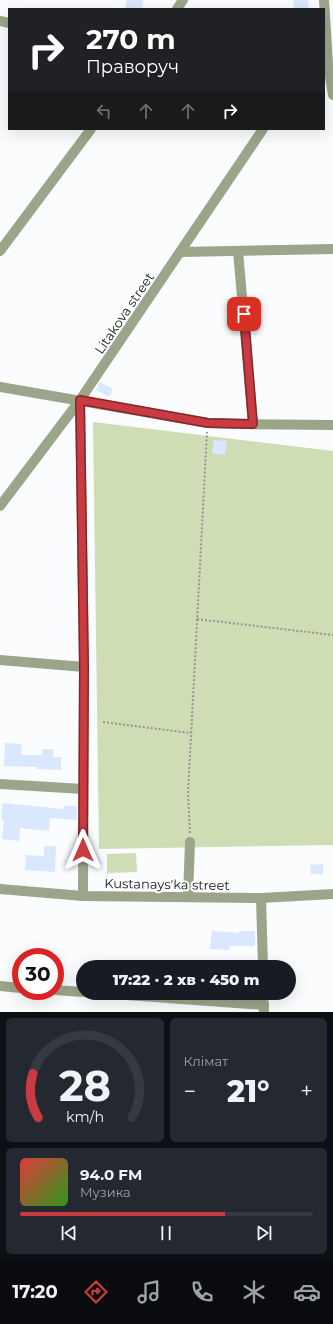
<!DOCTYPE html>
<html lang="uk">
<head>
<meta charset="utf-8">
<style>
  :root { --surface:#171b24; --page:#242831; --text:#f1f3f6; --muted:#9ea1a6; --line:#363941; --accent:#c93a41 }
  body { margin:0; font-family:Montserrat,sans-serif; background:var(--page); color:var(--text); height:100vh; display:flex; flex-direction:column; font-size:15px; white-space:nowrap }
  * { box-sizing:border-box; margin:0 }
  p { font-size:13px; color:var(--muted) }
  .icon { flex:none; width:22px; height:22px; fill:none; stroke:currentColor; stroke-width:2; stroke-linecap:round; stroke-linejoin:round }
  .map { position:relative; height:1012px; overflow:hidden }
  .sheet { display:flex; flex-direction:column; gap:6px; padding:6px; background:#0d0f14; flex:1 }
  .sheet>* { flex:none }
  .top-card { position:absolute; left:8px; top:8px; width:317px; height:122px; border-radius:0px; box-shadow:0 4px 16px #0002; background:#202124; color:#fff; overflow:hidden }
  .speed { position:absolute; left:12px; top:948px; display:flex; gap:8px; font-size:20px; font-weight:700; text-align:center }
  .speed>* { display:grid; place-content:center; width:52px; height:52px; border-radius:50%; background:var(--surface); box-shadow:0 4px 16px #0002; line-height:1 }
  .speed .limit { border:6px solid #d22; background:#fff; color:#111 }
  .pin { position:absolute; display:grid; place-items:center; width:34px; height:34px; color:#fff; margin:-17px; border-radius:8px; box-shadow:0 2px 6px #0006 }
  .me { position:absolute; width:44px; margin:-22px; rotate:0deg; stroke-linejoin:round; filter:drop-shadow(0 0 3px #0008) }
  .turn { display:flex; align-items:center; gap:14px; height:84px; padding:0 12px; font-size:18px }
  .turn .icon { width:52px; height:52px; stroke-width:2.5 }
  .turn b { display:block; font-size:28px; line-height:34px }
  .lanes { display:flex; align-items:center; height:38px; padding:0 12px; background:#0003; justify-content:center; gap:20px; direction:ltr }
  .lanes .off { opacity:.35 }
  .big { font-size:30px; font-weight:800; line-height:1.1 }
  .sheet .widget { flex:1; display:flex; flex-direction:column; justify-content:center; gap:6px; min-width:0; padding:0 14px; border-radius:6px; background:var(--page) }
  .sheet .dial { align-items:center; gap:0 }
  .dial svg { height:104px; overflow:visible; fill:none; stroke:var(--line); stroke-width:7; stroke-linecap:round; text-anchor:middle }
  .dial text { fill:var(--text); stroke:none }
  .song { display:flex; align-items:center; gap:12px }
  .cover { width:48px; height:48px; border-radius:6px; background:linear-gradient(135deg,hsl(0 70% 55%),hsl(110 70% 35%)) }
  .played { height:4px; border-radius:2px; background:linear-gradient(90deg,var(--accent) 70%,var(--line) 70%) }
  .keys { display:flex; justify-content:space-around; direction:ltr }
  .heat { display:flex; justify-content:space-between; align-items:center; font-size:22px; direction:ltr }
  .sheet .tiles { flex:1; display:grid; gap:6px; grid-template-columns:1fr 1fr }
  .widget:last-child { grid-column:span 2 }
  .trip { position:absolute; left:76px; top:960px; width:220px; height:40px; border-radius:20px; background:var(--surface); box-shadow:0 4px 16px #0002; font-weight:800; line-height:40px; text-align:center }
  .dock { display:flex; height:64px; justify-content:space-around; align-items:center; background:#090b0e; color:var(--muted) }
  .dock .icon { width:28px; height:28px }
  .dock .current { color:var(--accent) }
  .dock b { font-size:18px; color:var(--text) }
  .map>svg:first-child { display:block }
  .green { fill:#ceddb3 }
  .building { fill:#d9e7ff }
  .lines { fill:none; stroke-linecap:round; stroke-linejoin:round }
  .path { stroke:#939495; stroke-width:2; stroke-dasharray:2 2; stroke-linecap:butt }
  .street { stroke:#9ba58a; stroke-width:10 }
  .route-casing { stroke:#83262a; stroke-width:10 }
  .route { stroke:#c93a41; stroke-width:7 }
  .labels { text-anchor:middle; dominant-baseline:central; stroke-width:4; stroke-linejoin:round; paint-order:stroke }
  .street-label { font-size:13px; fill:#171718; stroke:#fff }
</style>
</head>
<body>
<div class="map">
<svg width="333" height="1012" viewBox="0 0 333 1012">
  <rect width="100%" height="100%" fill="#fafcfe"/>
  <g class="green">
    <polygon points="93,422 333,451 333,845 99,849"/>
    <polygon points="136,853 137,872 107,873 107,854"/>
  </g>
  <g class="building">
    <polygon points="127,0 143,0 142,9 125,9"/>
    <polygon points="293,0 308,0 309,9 294,9"/>
    <polygon points="100,382 113,389 109,397 96,390"/>
    <polygon points="214,440 227,441 225,455 212,453"/>
    <polygon points="5,743 22,744 21,755 42,755 42,749 53,749 53,757 61,757 61,770 37,769 37,767 4,766"/>
    <polygon points="3,803 64,809 64,806 77,806 77,820 50,818 49,831 20,828 19,841 2,839 4,820 1,819"/>
    <polygon points="44,846 56,846 55,872 25,870 26,855 44,856"/>
    <polygon points="323,864 323,874 311,874 310,865"/>
    <polygon points="212,931 239,933 239,931 255,931 255,946 229,946 229,950 210,949"/>
  </g>
  <g class="lines">
    <g class="path">
      <polyline points="197,619 333,635"/>
      <polyline points="103,722 191,733"/>
      <polyline points="190,833 188,793 207,432"/>
    </g>
    <g class="street">
      <polyline points="324,0 328,64 333,95"/>
      <polyline points="177,9 183,0"/>
      <polyline points="0,21 9,23"/>
      <polyline points="0,251 91,129"/>
      <polyline points="238,251 253,424"/>
      <polyline points="181,252 333,249"/>
      <polyline points="0,387 208,423 242,424 333,425"/>
      <polyline points="80,400 84,667 83,896"/>
      <polyline points="0,506 80,400 263,129"/>
      <polyline points="0,660 84,667"/>
      <polyline points="0,784 83,789"/>
      <polyline points="0,889 83,896 261,898 333,894"/>
      <polyline points="188,897 190,842"/>
      <polyline points="261,898 263,967"/>
      <polyline points="0,986 21,988"/>
      <polyline points="55,990 83,992"/>
      <polyline points="99,993 264,1005"/>
      <polyline points="263,993 264,1012"/>
    </g>
  </g>
  <g class="lines">
    <g class="route-casing">
      <polyline id="route" points="83,850 84,667 80,400 208,423 253,424 244,314"/>
    </g>
    <use href="#route" class="route"/>
  </g>
  <g class="labels">
    <g class="street-label">
      <text transform="translate(124 313) rotate(-56)">Litakova street</text>
      <text transform="translate(167 884) rotate(1)">Kustanays'ka street</text>
    </g>
  </g>
</svg>
<div class="speed"><div class="limit">30</div></div>
<div class="pin" style="left:244px;top:314px;background:#d93025"><svg class="icon" aria-label="arrive" viewBox="0 0 24 24"><path d="M6 21V4h12l-3 4 3 4H6"/></svg></div>
<svg class="me" style="left:83px;top:850px" viewBox="-20 -20 40 40"><path d="M0-17L14 15 0 8-14 15z" fill="#c93a41" stroke="#fff" stroke-width="4"/></svg>
<div class="trip">17:22 · 2 хв · 450 m</div>
<div class="top-card">
<div class="turn"><svg class="icon" aria-label="right" viewBox="0 0 24 24"><path d="M7 20v-9h11M14 6l5 5-5 5"/></svg><div><b>270 m</b>Праворуч</div></div>
<div class="lanes"><svg class="icon off" aria-label="left" viewBox="0 0 24 24"><path d="M17 20v-9H6M10 6l-5 5 5 5"/></svg><svg class="icon off" aria-label="ahead" viewBox="0 0 24 24"><path d="M12 20V5M6 11l6-6 6 6"/></svg><svg class="icon off" aria-label="ahead" viewBox="0 0 24 24"><path d="M12 20V5M6 11l6-6 6 6"/></svg><svg class="icon" aria-label="right" viewBox="0 0 24 24"><path d="M7 20v-9h11M14 6l5 5-5 5"/></svg></div>
</div>
</div>
<section class="sheet">
<div class="tiles">
<div class="widget dial"><svg viewBox="0 0 100 80">
<path d="M14 69A42 42 0 1 1 86 69"/>
<path d="M14 69A42 42 0 0 1 10 35" stroke="#c93a41"/>
<text x="50" y="56" font-size="32" font-weight="700">28</text>
<text x="50" y="72" font-size="11">km/h</text>
</svg></div>
<div class="widget"><p>Клімат</p>
<div class="heat"><a>−</a><b class="big">21°</b><a>+</a></div>
</div>
<div class="widget">
<div class="song"><i class="cover"></i><div><b>94.0 FM</b><p>Музика</p></div></div>
<div class="played"></div>
<div class="keys"><svg class="icon" aria-label="previous" viewBox="0 0 24 24"><path d="M18 5L8 12l10 7zM5 5v14"/></svg><svg class="icon" aria-label="pause" viewBox="0 0 24 24"><path d="M8 5v14M16 5v14"/></svg><svg class="icon" aria-label="next" viewBox="0 0 24 24"><path d="M6 5l10 7-10 7zM19 5v14"/></svg></div>
</div>
</div>
</section>
<nav class="dock">
<b>17:20</b>
<svg class="icon current" aria-label="directions" viewBox="0 0 24 24"><path d="M12 3l9 9-9 9-9-9zM9 14v-3h6M13 9l2 2-2 2"/></svg>
<svg class="icon" aria-label="music" viewBox="0 0 24 24"><path d="M9 18V5l10-2v13"/><circle cx="6" cy="18" r="3"/><circle cx="16" cy="16" r="3"/></svg>
<svg class="icon" aria-label="phone" viewBox="0 0 24 24"><path d="M5 4h4l2 5-3 2q2 4 5 5l2-3 5 2v4C11 20 4 13 5 4z"/></svg>
<svg class="icon" aria-label="climate" viewBox="0 0 24 24"><path d="M12 3v18M4 7l16 10M4 17L20 7"/></svg>
<svg class="icon" aria-label="car" viewBox="0 0 24 24"><path d="M5 17H2v-5l4-1 3-4h7l3 4 3 1v5h-3M9 17h6M6 11h13"/><circle cx="7" cy="17" r="2"/><circle cx="17" cy="17" r="2"/></svg>
</nav>
</body>
</html>
